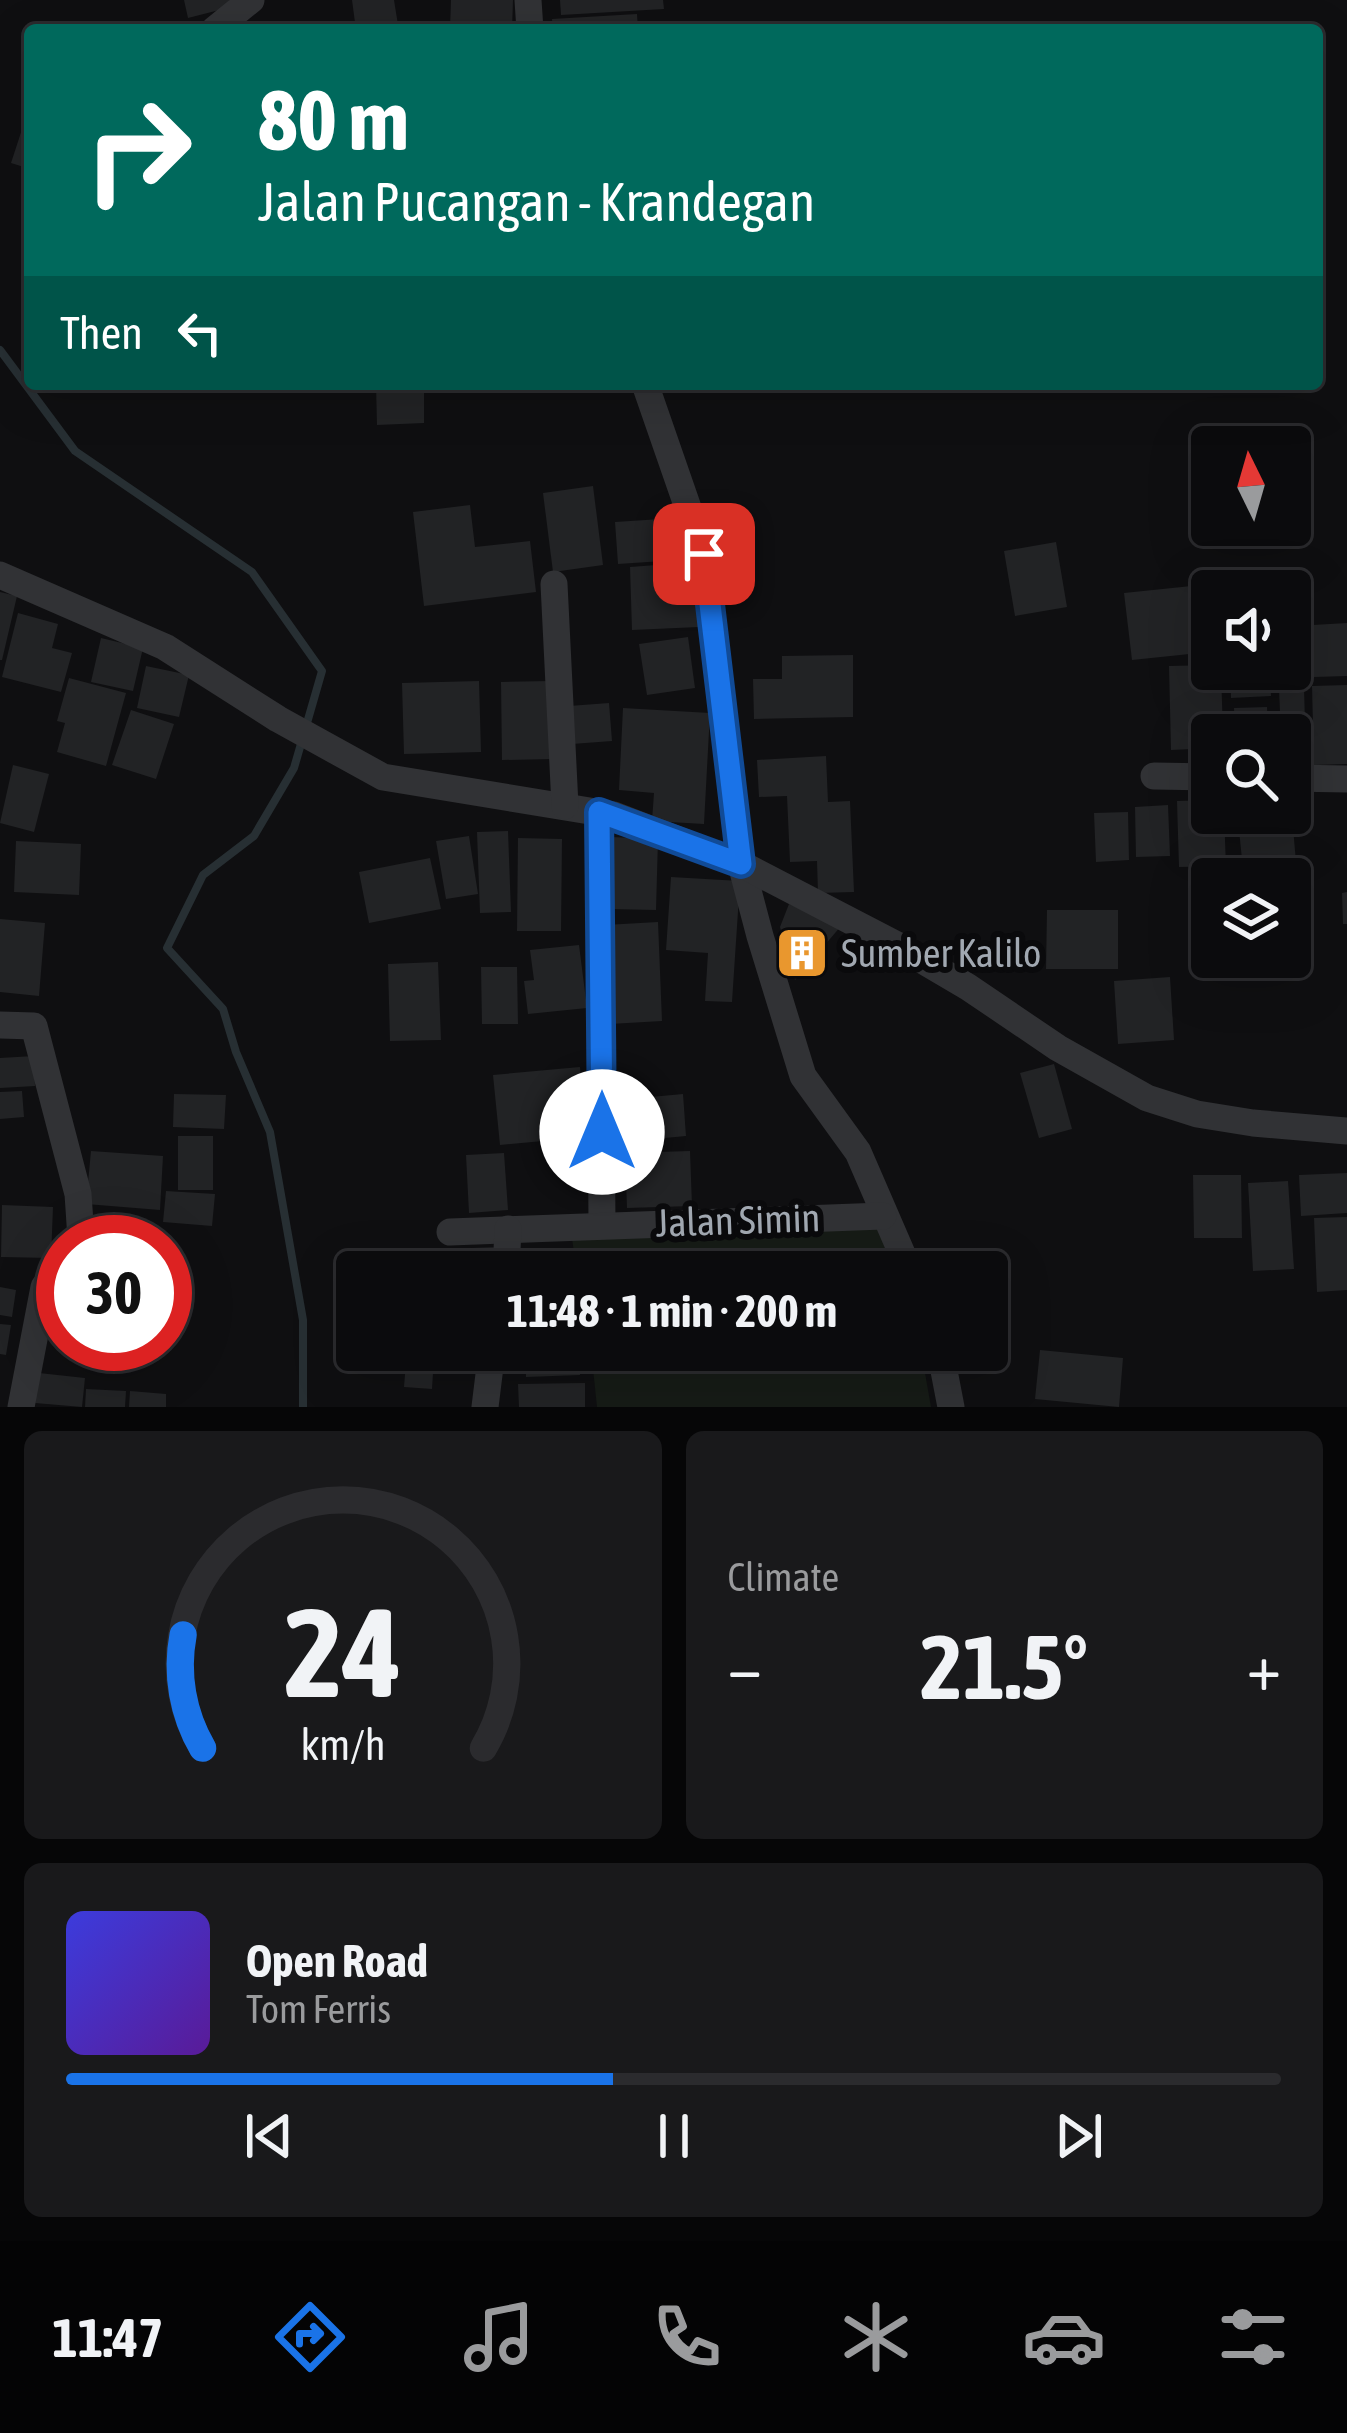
<!DOCTYPE html>
<html lang="en">
<head>
<meta charset="utf-8">
<style>
  :root { --surface:#0b0b0d; --page:#19191b; --text:#f1f3f6; --muted:#9a9b9d; --line:#2b2b2e; --accent:#1a73e8 }
  body { margin:0; font-family:"Asap Condensed",sans-serif; background:var(--page); color:var(--text); height:100vh; display:flex; flex-direction:column; font-size:45px; white-space:nowrap }
  * { box-sizing:border-box; margin:0 }
  p { font-size:39px; color:var(--muted) }
  .icon { flex:none; width:66px; height:66px; fill:none; stroke:currentColor; stroke-width:2; stroke-linecap:round; stroke-linejoin:round }
  .map { position:relative; height:1407px; overflow:hidden }
  .details { display:flex; flex-direction:column; gap:24px; padding:24px; background:#060607; flex:1 }
  .details>* { flex:none }
  .hud { position:absolute; left:24px; top:24px; width:1299px; height:366px; border-radius:12px; box-shadow:0 12px 48px #0002,0 0 0 3px var(--line); background:#00695c; color:#fff; overflow:hidden }
  .needle { width:78px; rotate:355deg }
  .buttons { position:absolute; left:1191px; top:426px; display:grid; gap:24px }
  .buttons a { display:grid; place-items:center; width:120px; height:120px; border-radius:12px; background:var(--surface); box-shadow:0 12px 48px #0002,0 0 0 3px var(--line); font-size:60px }
  .speed { position:absolute; left:36px; top:1215px; display:flex; gap:24px; font-size:60px; font-weight:700; text-align:center }
  .speed>* { display:grid; place-content:center; width:156px; height:156px; border-radius:50%; background:var(--surface); box-shadow:0 12px 48px #0002,0 0 0 3px var(--line); line-height:1 }
  .speed .limit { border:18px solid #d22; background:#fff; color:#111 }
  .pin { position:absolute; display:grid; place-items:center; width:102px; height:102px; color:#fff; margin:-51px; border-radius:24px; box-shadow:0 6px 18px #0006 }
  .me { position:absolute; width:132px; margin:-66px; rotate:0deg; stroke-linejoin:round; filter:drop-shadow(0 0 9px #0008) }
  .turn { display:flex; align-items:center; gap:42px; height:252px; padding:0 36px; font-size:54px }
  .turn .icon { width:156px; height:156px; stroke-width:2.5 }
  .turn b { display:block; font-size:84px; line-height:102px }
  .then { display:flex; align-items:center; height:114px; padding:0 36px; background:#0003; gap:24px; font-size:45px }
  .big { font-size:90px; font-weight:700; line-height:1.1 }
  .details .card { flex:1; display:flex; flex-direction:column; justify-content:center; gap:18px; min-width:0; padding:0 42px; border-radius:18px; background:var(--page) }
  .details .dial { align-items:center; gap:0 }
  .dial svg { height:312px; overflow:visible; fill:none; stroke:var(--line); stroke-width:7; stroke-linecap:round; text-anchor:middle }
  .dial text { fill:var(--text); stroke:none }
  .song { display:flex; align-items:center; gap:36px }
  .cover { width:144px; height:144px; border-radius:18px; background:linear-gradient(135deg,hsl(240 70% 55%),hsl(270 70% 35%)) }
  .played { height:12px; border-radius:6px; background:linear-gradient(90deg,var(--accent) 45%,var(--line) 45%) }
  .keys { display:flex; justify-content:space-around; direction:ltr }
  .heat { display:flex; justify-content:space-between; align-items:center; font-size:66px; direction:ltr }
  .details .tiles { flex:1; display:grid; gap:24px; grid-template-columns:1fr 1fr }
  .card:last-child { grid-column:span 2 }
  .trip { position:absolute; left:336px; top:1251px; width:672px; height:120px; border-radius:12px; background:var(--surface); box-shadow:0 12px 48px #0002,0 0 0 3px var(--line); font-weight:700; line-height:120px; text-align:center }
  .tabs { display:flex; height:192px; justify-content:space-around; align-items:center; background:#040405; color:var(--muted) }
  .tabs .icon { width:84px; height:84px }
  .tabs .current { color:var(--accent) }
  .tabs b { font-size:54px; color:var(--text) }
  .map>svg:first-child { display:block }
  .green { fill:#161b16 }
  .lines { fill:none; stroke-linecap:round; stroke-linejoin:round }
  .stream { stroke:#272f33; stroke-width:8 }
  .building { fill:#222325 }
  .street { stroke:#313235; stroke-width:27 }
  .route-casing { stroke:#114b97; stroke-width:30 }
  .route { stroke:#1a73e8; stroke-width:21 }
  .labels { text-anchor:middle; dominant-baseline:central; stroke-width:12; stroke-linejoin:round; paint-order:stroke }
  .poi-label { font-size:39px; fill:#a1a8b1; stroke:#0a0a0c; text-anchor:start }
  .street-label { font-size:39px; fill:#a1a8b1; stroke:#0a0a0c }
</style>
</head>
<body>
<div class="map">
<svg width="1347" height="1407" viewBox="0 0 1347 1407">
  <rect width="100%" height="100%" fill="#0f0f11"/>
  <g class="green">
    <polygon points="881,1227 896,1272 577,1272 572,1239"/>
    <polygon points="591,1350 921,1350 931,1407 597,1407"/>
  </g>
  <g class="lines">
    <polyline class="stream" points="0,350 75,451 252,572 322,671 294,768 254,836 203,875 167,948 223,1009 236,1052 270,1132 303,1320 303,1407"/>
  </g>
  <g class="building">
    <polygon points="184,0 229,0 231,7 188,18"/>
    <polygon points="352,0 394,0 398,25 356,30"/>
    <polygon points="451,0 513,0 512,30 450,30"/>
    <polygon points="560,0 663,0 664,9 561,15"/>
    <polygon points="637,14 638,30 553,30 552,19"/>
    <polygon points="25,120 30,122 30,169 11,163"/>
    <polygon points="376,384 424,384 424,423 377,425"/>
    <polygon points="593,486 603,565 553,572 543,493"/>
    <polygon points="470,505 475,547 530,541 536,592 424,606 413,512"/>
    <polygon points="676,518 678,560 618,564 615,522"/>
    <polygon points="1056,542 1067,607 1015,616 1004,551"/>
    <polygon points="696,562 699,627 632,630 630,567"/>
    <polygon points="1201,585 1209,652 1132,660 1124,593"/>
    <polygon points="0,592 17,596 2,660 0,660"/>
    <polygon points="18,613 58,624 52,648 72,653 61,692 2,677"/>
    <polygon points="1347,623 1347,676 1314,677 1313,625"/>
    <polygon points="688,637 695,688 647,695 639,644"/>
    <polygon points="101,638 143,648 133,691 91,682"/>
    <polygon points="853,655 853,717 754,719 753,679 782,679 782,656"/>
    <polygon points="1212,665 1212,669 1221,669 1223,735 1212,735 1212,748 1171,750 1169,666"/>
    <polygon points="146,666 189,675 179,717 137,708"/>
    <polygon points="1230,669 1270,669 1271,696 1231,698"/>
    <polygon points="69,678 126,693 106,766 57,752 65,723 57,721"/>
    <polygon points="479,681 481,752 404,754 402,683"/>
    <polygon points="551,681 552,759 502,760 501,682"/>
    <polygon points="1347,685 1347,764 1314,765 1312,686"/>
    <polygon points="1304,688 1306,759 1290,759 1290,735 1281,735 1279,689"/>
    <polygon points="609,703 612,741 572,744 569,706"/>
    <polygon points="1267,707 1268,735 1235,735 1234,708"/>
    <polygon points="623,708 710,713 704,824 652,821 654,793 619,790"/>
    <polygon points="131,710 174,724 156,779 112,765"/>
    <polygon points="826,756 828,802 850,801 854,892 818,893 817,861 790,862 787,796 759,797 757,760"/>
    <polygon points="13,765 49,774 34,832 0,823"/>
    <polygon points="1212,800 1212,813 1224,813 1226,866 1179,867 1177,801"/>
    <polygon points="1168,805 1170,856 1136,857 1135,807"/>
    <polygon points="1128,812 1129,860 1096,862 1094,813"/>
    <polygon points="1292,815 1297,874 1244,879 1238,820"/>
    <polygon points="508,831 511,912 480,913 477,832"/>
    <polygon points="469,836 478,894 446,899 436,841"/>
    <polygon points="611,837 658,839 656,910 609,909"/>
    <polygon points="518,838 562,839 561,931 517,931"/>
    <polygon points="16,841 81,844 79,895 14,892"/>
    <polygon points="430,858 441,909 369,923 359,872"/>
    <polygon points="671,877 740,881 732,1002 705,1001 708,953 666,950"/>
    <polygon points="1303,882 1305,924 1290,925 1290,883"/>
    <polygon points="1347,892 1347,924 1343,924 1342,893"/>
    <polygon points="789,904 841,926 795,980 780,927"/>
    <polygon points="1047,910 1118,910 1118,969 1046,969"/>
    <polygon points="0,919 45,923 39,996 0,992"/>
    <polygon points="658,922 662,1021 610,1024 605,925"/>
    <polygon points="579,945 587,1008 528,1014 524,981 534,980 530,950"/>
    <polygon points="438,962 441,1040 390,1041 388,964"/>
    <polygon points="481,967 517,967 518,1024 482,1024"/>
    <polygon points="1170,977 1174,1040 1118,1044 1114,981"/>
    <polygon points="34,1056 35,1086 0,1088 0,1058"/>
    <polygon points="1054,1064 1072,1129 1039,1138 1020,1073"/>
    <polygon points="580,1067 586,1137 500,1145 493,1075"/>
    <polygon points="22,1091 24,1117 0,1119 0,1092"/>
    <polygon points="174,1094 226,1095 224,1129 173,1127"/>
    <polygon points="683,1094 686,1136 633,1141 629,1099"/>
    <rect x="178" y="1136" width="35" height="54"/>
    <polygon points="91,1151 163,1156 160,1210 86,1204"/>
    <polygon points="690,1151 692,1206 627,1208 625,1153"/>
    <polygon points="504,1153 508,1210 469,1213 466,1155"/>
    <polygon points="1347,1173 1347,1213 1301,1216 1299,1175"/>
    <polygon points="1193,1175 1241,1175 1242,1238 1194,1238"/>
    <polygon points="1288,1181 1294,1269 1253,1271 1248,1183"/>
    <polygon points="166,1191 215,1194 212,1226 163,1222"/>
    <polygon points="2,1205 53,1207 51,1258 1,1257"/>
    <polygon points="1347,1217 1347,1290 1317,1292 1314,1218"/>
    <polygon points="118,1224 156,1242 109,1242"/>
    <polygon points="500,1247 501,1272 443,1272 443,1249"/>
    <polygon points="519,1259 568,1263 567,1272 518,1272"/>
    <polygon points="0,1287 16,1290 12,1317 0,1315"/>
    <polygon points="0,1324 11,1325 6,1355 0,1354"/>
    <polygon points="106,1344 148,1344 146,1358 105,1354"/>
    <polygon points="407,1350 474,1350 473,1361 434,1358 432,1389 404,1387"/>
    <polygon points="526,1350 579,1350 580,1375 526,1377"/>
    <polygon points="1040,1350 1123,1358 1119,1407 1035,1399"/>
    <polygon points="39,1373 85,1378 82,1407 35,1403"/>
    <polygon points="585,1383 585,1407 519,1407 518,1384"/>
    <polygon points="86,1389 126,1391 125,1407 85,1407"/>
    <polygon points="130,1391 166,1394 166,1407 129,1407"/>
  </g>
  <g class="lines">
    <g class="street">
      <polyline points="528,0 530,30"/>
      <polyline points="214,30 251,0"/>
      <polyline points="645,384 704,554 741,864 760,936 803,1076 858,1152 910,1272"/>
      <polyline points="0,575 165,647 278,719 383,777 614,815 741,864 895,944 968,987 1058,1048 1147,1098 1197,1114 1253,1123 1347,1131"/>
      <polyline points="554,584 565,806"/>
      <polyline points="1154,776 1212,777"/>
      <polyline points="1290,778 1347,779"/>
      <polyline points="599,812 602,1224"/>
      <polyline points="0,1025 34,1026 78,1194 81,1238 78,1242"/>
      <polyline points="450,1232 883,1216"/>
      <polyline points="506,1272 508,1229"/>
      <polyline points="940,1350 951,1407"/>
      <polyline points="21,1407 44,1287 63,1262"/>
      <polyline points="485,1407 492,1350"/>
    </g>
  </g>
  <g class="lines">
    <g class="route-casing">
      <polyline id="route" points="602,1132 599,812 741,864 704,554"/>
    </g>
    <use href="#route" class="route"/>
  </g>
  <defs>
    <g id="building-square" transform="scale(2.7)"><rect x="-9" y="-9" width="18" height="18" rx="4" fill="#e9972e" stroke="#0a0a0c"/><path d="M-4-6H4V6H1V3H-1V6H-4ZM-2.5-4.3h1.7v1.8h-1.7ZM.8-4.3h1.7v1.8H.8ZM-2.5-1h1.7V.8h-1.7ZM.8-1h1.7V.8H.8Z" fill="#fff"/></g>
  </defs>
  <g fill-rule="evenodd">
    <use href="#building-square" x="802" y="953"/>
  </g>
  <g class="labels">
    <g class="poi-label">
      <text x="841" y="953">Sumber Kalilo</text>
    </g>
    <g class="street-label">
      <text transform="translate(738 1220) rotate(-2)">Jalan Simin</text>
    </g>
  </g>
</svg>
<div class="buttons">
<a><svg class="needle" viewBox="-14 -14 28 28"><path d="M0-13l5 13h-10z" fill="#e53935"/><path d="M0 13l5-13h-10z" fill="#9a9b9d"/></svg></a>
<a><svg class="icon" aria-label="sound" viewBox="0 0 24 24"><path d="M4 9h4l5-4v14l-5-4H4zM17 9q2 3 0 6"/></svg></a>
<a><svg class="icon" aria-label="search" viewBox="0 0 24 24"><circle cx="10" cy="10" r="6"/><path d="M15 15l6 6"/></svg></a>
<a><svg class="icon" aria-label="layers" viewBox="0 0 24 24"><path d="M12 4l9 5-9 5-9-5zM3 14l9 5 9-5"/></svg></a>
</div>
<div class="speed"><div class="limit">30</div></div>
<div class="pin" style="left:704px;top:554px;background:#d93025"><svg class="icon" aria-label="arrive" viewBox="0 0 24 24"><path d="M6 21V4h12l-3 4 3 4H6"/></svg></div>
<svg class="me" style="left:602px;top:1132px" viewBox="-20 -20 40 40"><circle r="19" fill="#fff"/><path d="M0-13L10 11 0 6-10 11z" fill="#1a73e8"/></svg>
<div class="trip">11:48 · 1 min · 200 m</div>
<div class="hud">
<div class="turn"><svg class="icon" aria-label="right" viewBox="0 0 24 24"><path d="M7 20v-9h11M14 6l5 5-5 5"/></svg><div><b>80 m</b>Jalan Pucangan - Krandegan</div></div>
<div class="then">Then<svg class="icon" aria-label="left" viewBox="0 0 24 24"><path d="M17 20v-9H6M10 6l-5 5 5 5"/></svg></div>
</div>
</div>
<section class="details">
<div class="tiles">
<div class="card dial"><svg viewBox="0 0 100 80">
<path d="M14 69A42 42 0 1 1 86 69"/>
<path d="M14 69A42 42 0 0 1 9 40" stroke="#1a73e8"/>
<text x="50" y="56" font-size="32" font-weight="700">24</text>
<text x="50" y="72" font-size="11">km/h</text>
</svg></div>
<div class="card"><p>Climate</p>
<div class="heat"><a>−</a><b class="big">21.5°</b><a>+</a></div>
</div>
<div class="card">
<div class="song"><i class="cover"></i><div><b>Open Road</b><p>Tom Ferris</p></div></div>
<div class="played"></div>
<div class="keys"><svg class="icon" aria-label="previous" viewBox="0 0 24 24"><path d="M18 5L8 12l10 7zM5 5v14"/></svg><svg class="icon" aria-label="pause" viewBox="0 0 24 24"><path d="M8 5v14M16 5v14"/></svg><svg class="icon" aria-label="next" viewBox="0 0 24 24"><path d="M6 5l10 7-10 7zM19 5v14"/></svg></div>
</div>
</div>
</section>
<nav class="tabs">
<b>11:47</b>
<svg class="icon current" aria-label="directions" viewBox="0 0 24 24"><path d="M12 3l9 9-9 9-9-9zM9 14v-3h6M13 9l2 2-2 2"/></svg>
<svg class="icon" aria-label="music" viewBox="0 0 24 24"><path d="M9 18V5l10-2v13"/><circle cx="6" cy="18" r="3"/><circle cx="16" cy="16" r="3"/></svg>
<svg class="icon" aria-label="phone" viewBox="0 0 24 24"><path d="M5 4h4l2 5-3 2q2 4 5 5l2-3 5 2v4C11 20 4 13 5 4z"/></svg>
<svg class="icon" aria-label="climate" viewBox="0 0 24 24"><path d="M12 3v18M4 7l16 10M4 17L20 7"/></svg>
<svg class="icon" aria-label="car" viewBox="0 0 24 24"><path d="M5 17H2v-5l4-1 3-4h7l3 4 3 1v5h-3M9 17h6M6 11h13"/><circle cx="7" cy="17" r="2"/><circle cx="17" cy="17" r="2"/></svg>
<svg class="icon" aria-label="filters" viewBox="0 0 24 24"><path d="M4 7h16M4 17h16"/><circle cx="9" cy="7" r="2"/><circle cx="15" cy="17" r="2"/></svg>
</nav>
</body>
</html>
